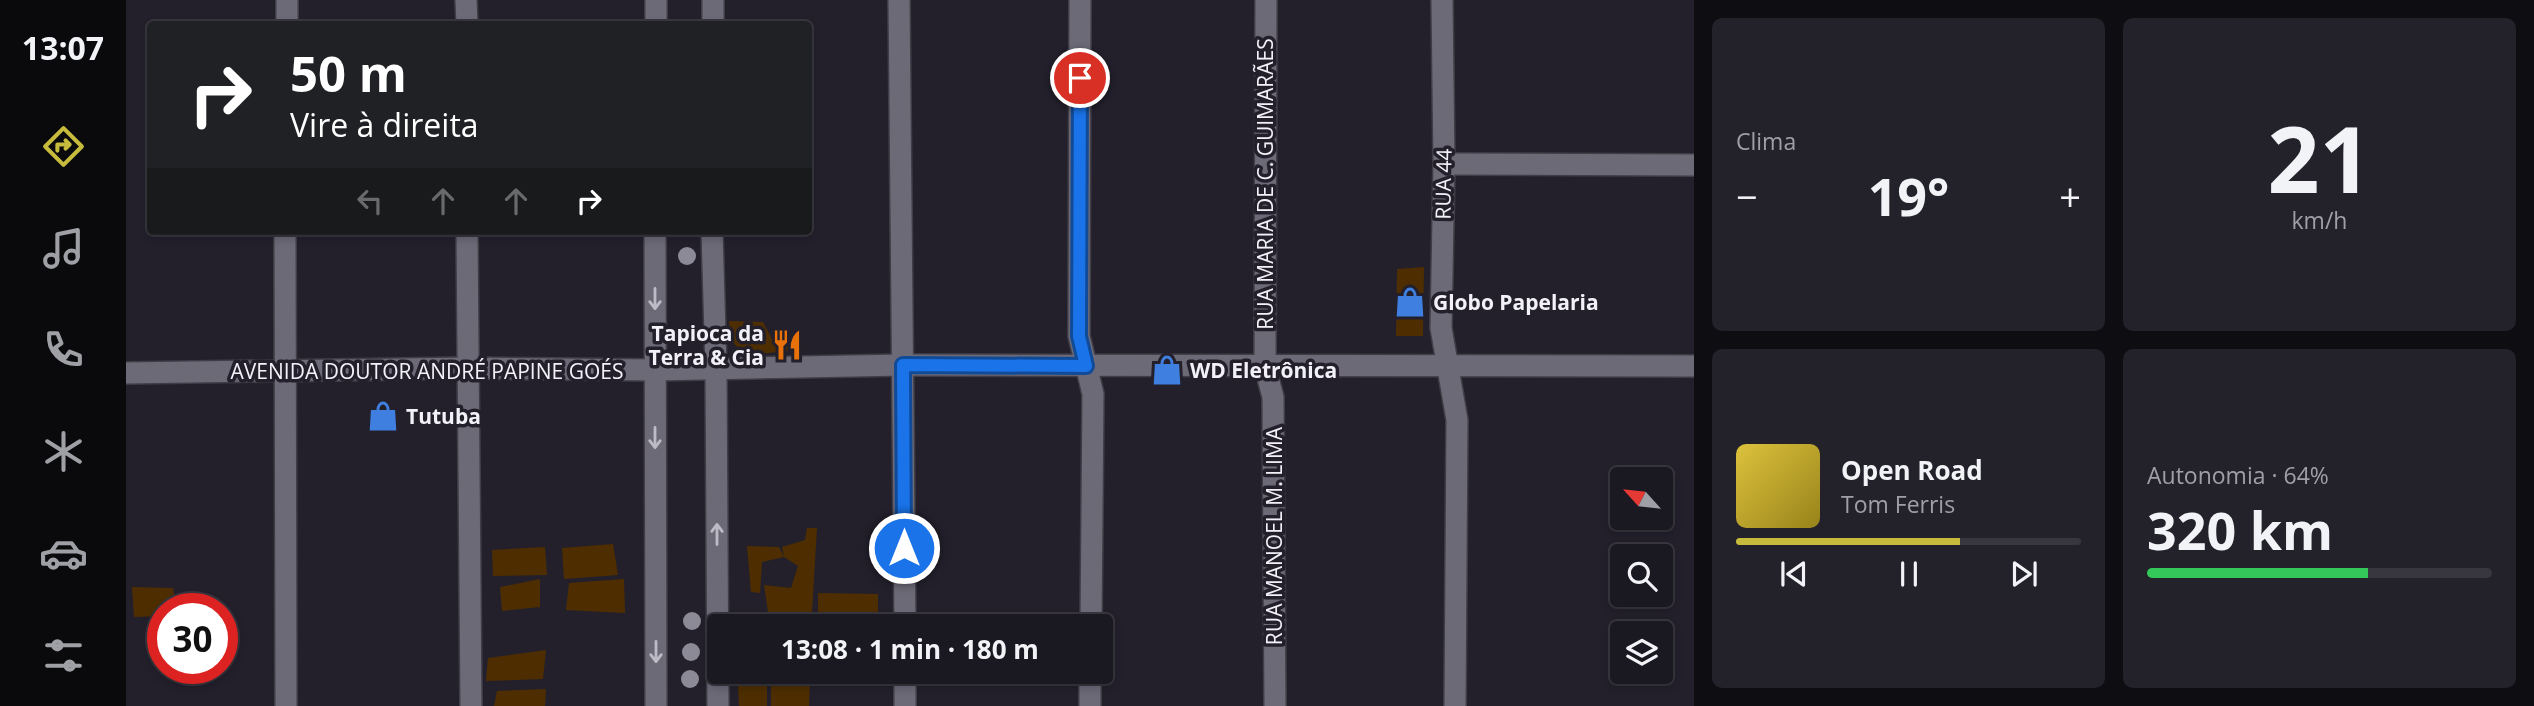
<!DOCTYPE html>
<html lang="pt">
<head>
<meta charset="utf-8">
<style>
  :root { --surface:#1a1821; --page:#23212a; --text:#f1f3f6; --muted:#9fa0a5; --line:#38373f; --accent:#c6bb3c }
  body { margin:0; font-family:"Open Sans",sans-serif; background:var(--page); color:var(--text); height:100vh; display:flex; flex-direction:column; font-size:26px; white-space:nowrap }
  * { box-sizing:border-box; margin:0 }
  p { font-size:23px; color:var(--muted) }
  .icon { flex:none; width:38px; height:38px; fill:none; stroke:currentColor; stroke-width:2; stroke-linecap:round; stroke-linejoin:round }
  .map { position:relative; flex:1; overflow:hidden }
  .details { display:flex; flex-direction:column; gap:18px; padding:18px; background:#0e0d12; width:840px }
  .details>* { flex:none }
  .top-card { position:absolute; left:21px; top:21px; width:665px; height:214px; border-radius:7px; box-shadow:0 4px 10px #0003,0 0 0 2px var(--line); background:#202124; color:#fff; overflow:hidden }
  .needle { width:46px; rotate:297deg }
  .fabs { position:absolute; left:1484px; top:467px; display:grid; gap:14px }
  .fabs a { display:grid; place-items:center; width:63px; height:63px; border-radius:7px; background:var(--surface); box-shadow:0 4px 10px #0003,0 0 0 2px var(--line); font-size:35px }
  .speed { position:absolute; left:21px; top:593px; display:flex; gap:14px; font-size:35px; font-weight:700; text-align:center }
  .speed>* { display:grid; place-content:center; width:91px; height:91px; border-radius:50%; background:var(--surface); box-shadow:0 4px 10px #0003,0 0 0 2px var(--line); line-height:1 }
  .speed .limit { border:10px solid #d22; background:#fff; color:#111 }
  .pin { position:absolute; display:grid; place-items:center; width:60px; height:60px; color:#fff; margin:-30px; border:4px solid #fff; border-radius:50%; box-shadow:0 2px 7px #0007 }
  .me { position:absolute; width:77px; margin:-38px; rotate:0deg; stroke-linejoin:round; filter:drop-shadow(0 0 5px #0008) }
  .turn { display:flex; align-items:center; gap:24px; height:147px; padding:0 28px; font-size:32px }
  .turn .icon { width:91px; height:91px; stroke-width:2.5 }
  .turn b { display:block; font-size:49px; line-height:60px }
  .lanes { display:flex; align-items:center; height:66px; padding:0 28px; background:#0003; justify-content:center; gap:35px; direction:ltr }
  .lanes .off { opacity:.35 }
  .big { font-size:52px; font-weight:700; line-height:1.1 }
  .details .widget { flex:1; display:flex; flex-direction:column; justify-content:center; gap:10px; min-width:0; padding:0 24px; border-radius:10px; background:var(--page) }
  .details .dial { align-items:center; gap:0 }
  .dial b { font-size:91px; line-height:1 }
  .song { display:flex; align-items:center; gap:21px }
  .cover { width:84px; height:84px; border-radius:10px; background:linear-gradient(135deg,hsl(50 70% 55%),hsl(50 70% 35%)) }
  .played { height:7px; border-radius:4px; background:linear-gradient(90deg,var(--accent) 65%,var(--line) 65%) }
  .keys { display:flex; justify-content:space-around; direction:ltr }
  .heat { display:flex; justify-content:space-between; align-items:center; font-size:38px; direction:ltr }
  .charge { height:10px; border-radius:5px; background:linear-gradient(90deg,#34c759 64%,var(--line) 0) }
  .details .tiles { flex:1; display:grid; gap:18px; grid-template-columns:repeat(2,1fr) }
  .trip { position:absolute; left:581px; top:614px; width:406px; height:70px; border-radius:7px; background:var(--surface); box-shadow:0 4px 10px #0003,0 0 0 2px var(--line); font-weight:700; line-height:70px; text-align:center }
  main { display:flex; flex:1; min-height:0 }
  .dock { display:flex; flex-direction:column; width:126px; justify-content:space-around; align-items:center; background:#0a0a0d; color:var(--muted) }
  .dock .icon { width:49px; height:49px }
  .dock .on { color:var(--accent) }
  .dock b { font-size:32px; color:var(--text) }
  .map>svg:first-child { display:block }
  .building { fill:#4e2e00 }
  .lines { fill:none; stroke-linecap:round; stroke-linejoin:round }
  .minor-casing { stroke:#3f3d46; stroke-width:24 }
  .minor { stroke:#6d6a78; stroke-width:21 }
  .tree { fill:#8d8a98 }
  .oneway { stroke:#bdbbc5 }
  .route-casing { stroke:#114b97; stroke-width:18 }
  .route { stroke:#1a73e8; stroke-width:12 }
  .labels { text-anchor:middle; dominant-baseline:central; stroke-width:7; stroke-linejoin:round; paint-order:stroke }
  .street-label { font-size:21px; fill:#f2f1f9; stroke:#23202c }
  .poi-label { font-size:21px; font-weight:bold; fill:#f2f1f9; stroke:#23202c; text-anchor:start }
</style>
</head>
<body>
<main>
<nav class="dock">
<b>13:07</b>
<svg class="icon on" aria-label="directions" viewBox="0 0 24 24"><path d="M12 3l9 9-9 9-9-9zM9 14v-3h6M13 9l2 2-2 2"/></svg>
<svg class="icon" aria-label="music" viewBox="0 0 24 24"><path d="M9 18V5l10-2v13"/><circle cx="6" cy="18" r="3"/><circle cx="16" cy="16" r="3"/></svg>
<svg class="icon" aria-label="phone" viewBox="0 0 24 24"><path d="M5 4h4l2 5-3 2q2 4 5 5l2-3 5 2v4C11 20 4 13 5 4z"/></svg>
<svg class="icon" aria-label="climate" viewBox="0 0 24 24"><path d="M12 3v18M4 7l16 10M4 17L20 7"/></svg>
<svg class="icon" aria-label="car" viewBox="0 0 24 24"><path d="M5 17H2v-5l4-1 3-4h7l3 4 3 1v5h-3M9 17h6M6 11h13"/><circle cx="7" cy="17" r="2"/><circle cx="17" cy="17" r="2"/></svg>
<svg class="icon" aria-label="filters" viewBox="0 0 24 24"><path d="M4 7h16M4 17h16"/><circle cx="9" cy="7" r="2"/><circle cx="15" cy="17" r="2"/></svg>
</nav>
<div class="map">
<svg width="1568" height="706" viewBox="0 0 1568 706">
  <rect width="100%" height="100%" fill="#23202c"/>
  <g class="building">
    <polygon points="1298,267 1297,336 1270,336 1271,269"/>
    <polygon points="603,321 637,322 646,339 672,337 677,350 620,355 604,340"/>
    <polygon points="681,528 691,528 686,612 642,612 638,585 665,588 672,566 658,557 636,562 634,593 625,592 621,546 653,547 658,557 656,547 679,540"/>
    <polygon points="487,544 492,575 438,579 436,548"/>
    <polygon points="419,547 421,575 367,576 366,550"/>
    <polygon points="414,579 414,607 376,611 374,587"/>
    <polygon points="498,579 499,613 440,610 443,583"/>
    <polygon points="6,587 47,588 51,609 37,609 37,616 8,617"/>
    <polygon points="692,593 752,594 752,615 692,615"/>
    <polygon points="659,615 685,621 684,626 622,626 622,617"/>
    <polygon points="752,615 753,626 689,626 689,622"/>
    <polygon points="420,650 417,679 360,681 362,658"/>
    <polygon points="621,672 686,672 686,678 620,681"/>
    <polygon points="684,680 683,706 645,706 645,683"/>
    <polygon points="641,683 641,706 613,706 612,685"/>
    <polygon points="420,689 419,706 368,706 371,691"/>
  </g>
  <g class="lines">
    <g class="minor-casing">
      <g id="minor">
        <polyline points="340,0 341,24"/>
        <polyline points="773,0 779,626"/>
        <polyline points="954,0 953,336 967,394 965,626"/>
        <polyline points="1140,0 1139,367 1147,397 1149,706"/>
        <polyline points="1316,0 1318,164 1315,328 1331,420 1329,706"/>
        <polyline points="161,24 161,0"/>
        <polyline points="530,24 530,0"/>
        <polyline points="587,24 587,0"/>
        <polyline points="1318,164 1568,165"/>
        <polyline points="159,231 160,706"/>
        <polyline points="341,231 345,706"/>
        <polyline points="529,231 530,706"/>
        <polyline points="586,231 590,368 592,706"/>
        <polyline points="0,373 342,368 529,370 777,365 1568,366"/>
        <polyline points="779,672 779,706"/>
        <polyline points="964,706 964,672"/>
      </g>
    </g>
    <use href="#minor" class="minor"/>
  </g>
  <g class="tree">
    <circle cx="561" cy="256" r="9"/>
    <circle cx="566" cy="621" r="9"/>
    <circle cx="565" cy="652" r="9"/>
    <circle cx="564" cy="679" r="9"/>
  </g>
  <defs><path id="oneway-shaft" d="M-6 0H5M1.5-3L5.5 0L1.5 3" fill="none" stroke-width="1.6" stroke-linecap="round" stroke-linejoin="round" transform="scale(1.75)"/></defs>
  <g class="oneway">
    <use href="#oneway-shaft" transform="translate(529 299) rotate(90)"/>
    <use href="#oneway-shaft" transform="translate(529 438) rotate(90)"/>
    <use href="#oneway-shaft" transform="translate(591 534) rotate(-90)"/>
    <use href="#oneway-shaft" transform="translate(530 652) rotate(90)"/>
  </g>
  <g class="lines">
    <g class="route-casing">
      <polyline id="route" points="778,548 777,365 960,366 953,336 954,78"/>
    </g>
    <use href="#route" class="route"/>
  </g>
  <defs>
    <g id="shop-bare" transform="scale(2.415)"><path d="M-5-2.5h2.3a2.7 3.5 0 0 1 5.4 0H5L5.5 6h-11ZM-1.5-2.5h3a1.5 2.3 0 0 0-3 0Z" fill="#3f7fe0" stroke="#23202c" stroke-width="2.5" paint-order="stroke"/></g>
    <g id="restaurant-bare" transform="scale(2.415)"><path d="M-5-6h1v4h1v-4h1v4h1v-4h1v5L-1.5 .5V6h-2V.5L-5-1ZM5-6V6H3V1.5H1.5Q1.5-4 5-6Z" fill="#e8710a" stroke="#23202c" stroke-width="2.5" paint-order="stroke"/></g>
  </defs>
  <g fill-rule="evenodd">
    <use href="#shop-bare" x="1284" y="302"/>
    <use href="#restaurant-bare" x="661" y="345"/>
    <use href="#shop-bare" x="1041" y="370"/>
    <use href="#shop-bare" x="257" y="416"/>
  </g>
  <g class="labels">
    <g class="street-label">
      <text transform="translate(1139 184) rotate(-90)">RUA MARIA DE C. GUIMARÃES</text>
      <text transform="translate(1317 184) rotate(-89)">RUA 44</text>
      <text x="301" y="371">AVENIDA DOUTOR ANDRÉ PAPINE GOÉS</text>
      <text transform="translate(1148 536) rotate(-90)">RUA MANOEL M. LIMA</text>
    </g>
    <g class="poi-label">
      <text x="1307" y="302">Globo Papelaria</text>
      <text x="638" y="333" text-anchor="end">Tapioca da<tspan x="638" dy="24">Terra &amp; Cia</tspan></text>
      <text x="1064" y="370">WD Eletrônica</text>
      <text x="280" y="416">Tutuba</text>
    </g>
  </g>
</svg>
<div class="fabs">
<a><svg class="needle" viewBox="-14 -14 28 28"><path d="M0-13l5 13h-10z" fill="#e53935"/><path d="M0 13l5-13h-10z" fill="#9fa0a5"/></svg></a>
<a><svg class="icon" aria-label="search" viewBox="0 0 24 24"><circle cx="10" cy="10" r="6"/><path d="M15 15l6 6"/></svg></a>
<a><svg class="icon" aria-label="layers" viewBox="0 0 24 24"><path d="M12 4l9 5-9 5-9-5zM3 14l9 5 9-5"/></svg></a>
</div>
<div class="speed"><div class="limit">30</div></div>
<div class="pin" style="left:954px;top:78px;background:#d93025"><svg class="icon" aria-label="arrive" viewBox="0 0 24 24"><path d="M6 21V4h12l-3 4 3 4H6"/></svg></div>
<svg class="me" style="left:778px;top:548px" viewBox="-20 -20 40 40"><circle r="17" fill="#1a73e8" stroke="#fff" stroke-width="3"/><path d="M0-11L8 9 0 5-8 9z" fill="#fff"/></svg>
<div class="trip">13:08 · 1 min · 180 m</div>
<div class="top-card">
<div class="turn"><svg class="icon" aria-label="right" viewBox="0 0 24 24"><path d="M7 20v-9h11M14 6l5 5-5 5"/></svg><div><b>50 m</b>Vire à direita</div></div>
<div class="lanes"><svg class="icon off" aria-label="left" viewBox="0 0 24 24"><path d="M17 20v-9H6M10 6l-5 5 5 5"/></svg><svg class="icon off" aria-label="ahead" viewBox="0 0 24 24"><path d="M12 20V5M6 11l6-6 6 6"/></svg><svg class="icon off" aria-label="ahead" viewBox="0 0 24 24"><path d="M12 20V5M6 11l6-6 6 6"/></svg><svg class="icon" aria-label="right" viewBox="0 0 24 24"><path d="M7 20v-9h11M14 6l5 5-5 5"/></svg></div>
</div>
</div>
<section class="details">
<div class="tiles">
<div class="widget"><p>Clima</p>
<div class="heat"><a>−</a><b class="big">19°</b><a>+</a></div>
</div>
<div class="widget dial"><b>21</b><p>km/h</p></div>
<div class="widget">
<div class="song"><i class="cover"></i><div><b>Open Road</b><p>Tom Ferris</p></div></div>
<div class="played"></div>
<div class="keys"><svg class="icon" aria-label="previous" viewBox="0 0 24 24"><path d="M18 5L8 12l10 7zM5 5v14"/></svg><svg class="icon" aria-label="pause" viewBox="0 0 24 24"><path d="M8 5v14M16 5v14"/></svg><svg class="icon" aria-label="next" viewBox="0 0 24 24"><path d="M6 5l10 7-10 7zM19 5v14"/></svg></div>
</div>
<div class="widget"><p>Autonomia · 64%</p><b class="big">320 km</b><div class="charge"></div></div>
</div>
</section>
</main>
</body>
</html>
